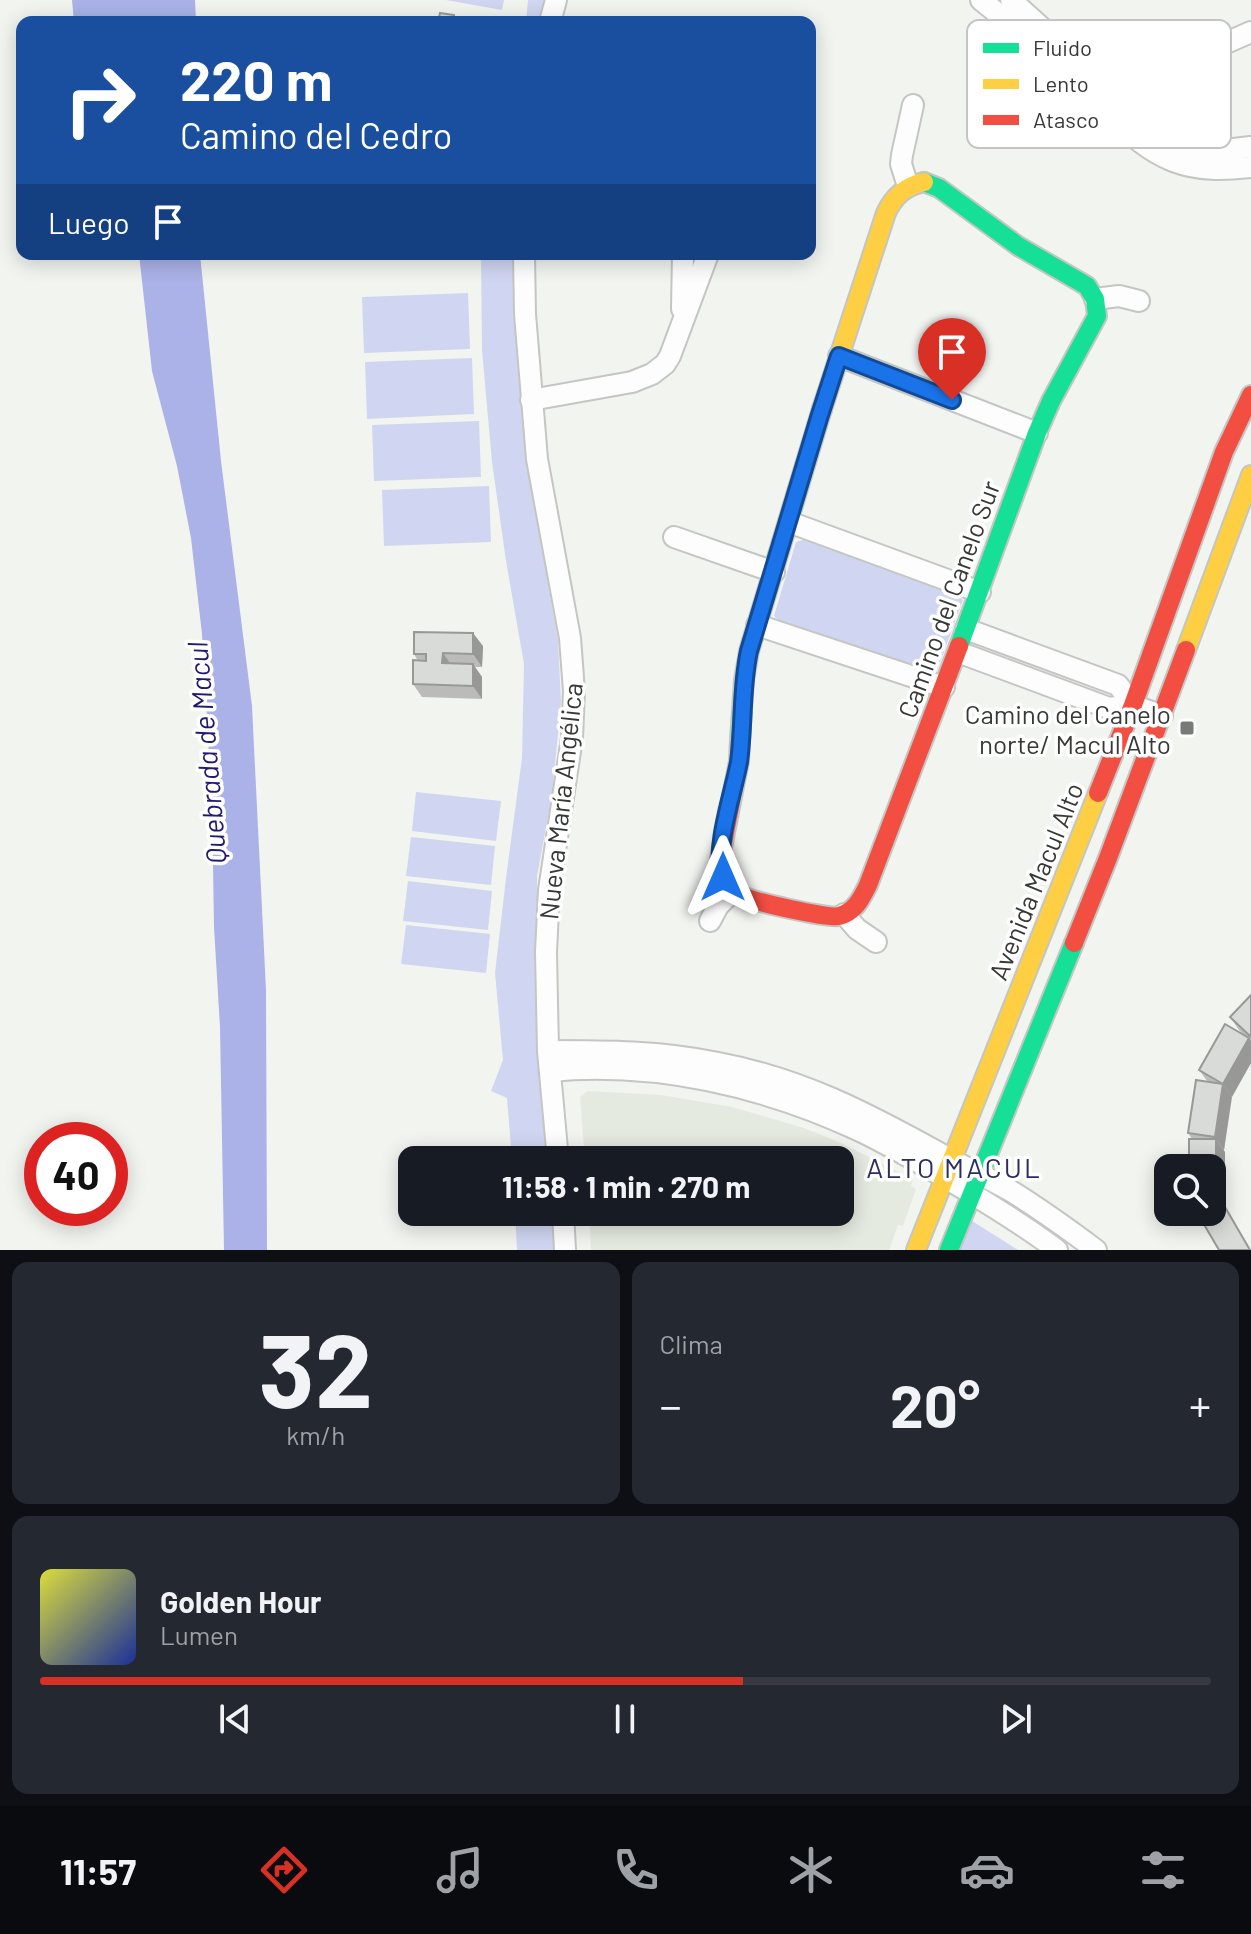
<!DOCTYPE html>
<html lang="es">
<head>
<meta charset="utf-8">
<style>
  :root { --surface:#171b24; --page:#242831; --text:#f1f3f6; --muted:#9ea1a6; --line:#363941; --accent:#d93025 }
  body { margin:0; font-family:Barlow,sans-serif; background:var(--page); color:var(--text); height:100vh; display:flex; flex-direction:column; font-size:30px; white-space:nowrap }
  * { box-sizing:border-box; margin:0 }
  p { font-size:26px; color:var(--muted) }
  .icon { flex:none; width:44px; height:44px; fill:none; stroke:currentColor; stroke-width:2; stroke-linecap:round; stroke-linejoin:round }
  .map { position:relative; height:1250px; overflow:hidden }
  .drawer { display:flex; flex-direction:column; gap:12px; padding:12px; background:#0d0f14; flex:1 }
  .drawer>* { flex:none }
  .guide { position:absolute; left:16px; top:16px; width:800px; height:244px; border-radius:16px; box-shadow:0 4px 20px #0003; background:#1a4fa0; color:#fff; overflow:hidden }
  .buttons { position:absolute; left:1154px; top:1154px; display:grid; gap:16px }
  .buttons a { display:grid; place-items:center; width:72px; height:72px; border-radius:16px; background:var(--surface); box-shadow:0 4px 20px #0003; font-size:40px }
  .speed { position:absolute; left:24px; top:1122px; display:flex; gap:16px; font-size:40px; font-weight:700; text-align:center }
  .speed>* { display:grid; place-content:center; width:104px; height:104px; border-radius:50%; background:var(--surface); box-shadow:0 4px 20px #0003; line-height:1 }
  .speed .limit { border:12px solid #d22; background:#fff; color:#111 }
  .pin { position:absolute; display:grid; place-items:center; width:68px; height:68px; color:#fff; margin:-82px -34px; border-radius:50% 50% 50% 0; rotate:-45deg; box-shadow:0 0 8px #0007 }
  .pin .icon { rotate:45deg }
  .me { position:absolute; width:88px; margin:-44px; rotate:0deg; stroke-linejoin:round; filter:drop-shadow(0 0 6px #0008) }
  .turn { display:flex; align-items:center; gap:28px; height:168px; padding:0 32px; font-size:36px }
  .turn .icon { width:104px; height:104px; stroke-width:2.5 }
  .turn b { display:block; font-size:56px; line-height:68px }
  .then { display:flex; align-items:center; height:76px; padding:0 32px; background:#0003; gap:16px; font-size:30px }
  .big { font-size:60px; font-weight:700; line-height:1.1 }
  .drawer .tile { flex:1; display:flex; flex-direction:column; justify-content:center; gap:12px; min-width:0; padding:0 28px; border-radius:16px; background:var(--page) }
  .drawer .dial { align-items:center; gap:0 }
  .dial b { font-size:104px; line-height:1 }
  .song { display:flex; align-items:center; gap:24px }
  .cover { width:96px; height:96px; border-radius:12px; background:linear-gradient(135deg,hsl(60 70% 55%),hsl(230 70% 35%)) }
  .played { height:8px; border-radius:4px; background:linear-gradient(90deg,var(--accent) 60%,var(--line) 60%) }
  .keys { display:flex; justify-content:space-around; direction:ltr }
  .heat { display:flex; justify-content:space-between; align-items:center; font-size:44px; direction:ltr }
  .drawer .tiles { flex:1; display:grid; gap:12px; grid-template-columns:1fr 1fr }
  .tile:last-child { grid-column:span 2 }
  .trip { position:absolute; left:398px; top:1146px; width:456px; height:80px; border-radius:16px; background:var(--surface); box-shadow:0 4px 20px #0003; font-weight:700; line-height:80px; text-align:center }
  .menu { display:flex; height:128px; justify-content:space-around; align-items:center; background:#090b0e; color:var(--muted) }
  .menu .icon { width:56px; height:56px }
  .menu .active { color:var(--accent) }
  .menu b { font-size:36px; color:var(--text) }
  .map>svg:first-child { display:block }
  .built { fill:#e4eae0 }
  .green { fill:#d0d6f1 }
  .water { fill:#abb2e7 }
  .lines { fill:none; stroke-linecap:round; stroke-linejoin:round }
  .street-casing { stroke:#c4c6c3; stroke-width:24 }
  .fast-casing { stroke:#c4c6c3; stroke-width:22 }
  .slow-casing { stroke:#c4c6c3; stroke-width:22 }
  .jam-casing { stroke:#c4c6c3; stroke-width:22 }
  .street { stroke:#fdfdfd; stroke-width:20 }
  .fast { stroke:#16e098; stroke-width:18 }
  .slow { stroke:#ffcf43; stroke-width:18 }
  .jam { stroke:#f24e42; stroke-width:18 }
  .wall { fill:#bbbcba }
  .shaded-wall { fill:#989997 }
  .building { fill:#d9dbd8; stroke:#989997; stroke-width:2 }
  .route-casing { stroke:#114b97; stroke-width:20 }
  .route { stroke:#1a73e8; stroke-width:14 }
  .poi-dot { fill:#787a77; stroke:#fff; stroke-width:3 }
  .labels { text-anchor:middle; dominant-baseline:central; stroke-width:7; stroke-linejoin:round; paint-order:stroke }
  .street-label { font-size:26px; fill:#373936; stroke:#fff }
  .poi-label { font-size:26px; fill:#373936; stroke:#fff; text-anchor:end }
  .water-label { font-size:28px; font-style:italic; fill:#231872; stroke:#fff }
  .neighbourhood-label { font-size:28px; letter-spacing:2px; fill:#2b2d67; stroke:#fff }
  .key { fill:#fff; stroke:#c3c4c3; stroke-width:2 }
  .key-label { font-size:22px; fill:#373936 }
</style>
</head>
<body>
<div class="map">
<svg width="1251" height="1250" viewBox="0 0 1251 1250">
  <rect width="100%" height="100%" fill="#f2f4f0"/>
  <polygon class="built" points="588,1091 661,1095 732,1107 804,1128 841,1143 913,1179 911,1186 916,1189 903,1226 898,1225 889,1250 591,1250 589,1212 840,1212 840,1160 585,1160 580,1097"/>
  <g class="green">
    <polygon points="446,0 504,0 502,10"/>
    <polygon points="528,0 549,0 543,22 526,22"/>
    <polygon points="481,254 517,254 523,398 544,560 558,640 561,703 552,795 537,876 538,1001 549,1160 512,1160 507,1098 491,1091 503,1060 495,973 506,878 522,758 524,664 506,561 492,462 482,350"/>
    <polygon points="468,293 470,349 364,353 362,297"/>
    <polygon points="472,358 474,414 367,419 365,362"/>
    <polygon points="479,421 481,477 374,481 372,425"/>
    <polygon points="489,486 491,542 384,546 382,490"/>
    <polygon points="806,539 956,595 963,600 936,673 926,672 780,622 774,616 796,542"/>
    <polygon points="416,792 501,801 496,841 412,831"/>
    <polygon points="411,837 495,846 491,885 406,876"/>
    <polygon points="408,881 492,891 488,930 403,921"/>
    <polygon points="406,925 490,934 486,973 401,964"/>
    <polygon points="515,1212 552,1212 555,1250 517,1250"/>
    <polygon points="969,1219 1018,1250 957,1250"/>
  </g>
  <g class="water">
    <polygon points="72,0 195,0 196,22 74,22"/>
    <polygon points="139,254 200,254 221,461 252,706 266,990 267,1250 224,1250 220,1027 214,927 212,805 202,634 191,538 177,466 152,371"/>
  </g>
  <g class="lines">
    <g class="street-casing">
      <g id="street">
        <path d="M981,0C1021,31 1057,67 1095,102C1119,123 1142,149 1173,161C1199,171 1224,170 1251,167"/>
        <path d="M1011,0L1146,122C1180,151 1208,153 1251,147"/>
        <polyline points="550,22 556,0"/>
        <polyline points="1219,46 1251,32"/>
        <polyline points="908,186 901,164 902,155 913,105"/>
        <polyline points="524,254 525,314 537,459 570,638 574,691 572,738 549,890 546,952 548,1051 558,1160"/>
        <polyline points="1095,299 1119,296 1139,301"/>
        <polyline points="682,309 683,254"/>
        <polyline points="839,356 1037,433"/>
        <polyline points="531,400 632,382 652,374 665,364 670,356 708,254"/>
        <polyline points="789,522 980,592"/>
        <polyline points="674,537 774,572"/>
        <polyline points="757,625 944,687"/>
        <polyline points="966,629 1118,685 1133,705"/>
        <polyline points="958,652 1109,708 1133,705 1162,716"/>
        <polyline points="844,914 857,929 876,942"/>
        <polyline points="710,921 718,906 733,891"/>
        <path d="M548,1051C605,1051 661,1051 718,1063C802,1079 867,1113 941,1154C964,1167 988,1178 1011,1191C1040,1209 1068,1229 1096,1250"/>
        <path d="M550,1071C655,1061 763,1086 858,1130C888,1144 916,1161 944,1177C983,1200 1021,1223 1057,1250"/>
        <polyline points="563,1212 565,1250"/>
      </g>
    </g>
    <g class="fast-casing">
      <g id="fast">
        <polyline points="924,182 939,188 1018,246 1087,286 1095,299 1097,316 1051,401 1037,433 959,646"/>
        <polyline points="740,739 744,680 749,651 822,409"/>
        <polyline points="949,1250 1074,943"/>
      </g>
    </g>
    <g class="slow-casing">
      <g id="slow">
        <path d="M822,409L886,213C894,196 905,186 924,182"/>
        <polyline points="1186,650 1251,475"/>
        <polyline points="916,1250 1098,793"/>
      </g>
    </g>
    <g class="jam-casing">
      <g id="jam">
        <path d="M740,739L739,761L720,858C721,868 723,880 730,887C733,890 736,893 740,895C750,901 829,919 839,916C855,912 861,899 868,885L959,646"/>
        <polyline points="1098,793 1133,705 1224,452 1251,395"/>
        <polyline points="1074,943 1108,858 1186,650"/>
      </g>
    </g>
    <use href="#street" class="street"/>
    <use href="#fast" class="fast"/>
    <use href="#slow" class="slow"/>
    <use href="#jam" class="jam"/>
  </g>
  <g class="wall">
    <polygon points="483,646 482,667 475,667 482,677 482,699 422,697 413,684 418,661 414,654"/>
    <polygon points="1251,995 1251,1063 1231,1096 1224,1150 1223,1150 1225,1152 1225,1205 1212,1205 1212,1168 1188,1133 1208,1082 1199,1070 1245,1036 1239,1030 1230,1017"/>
  </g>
  <g class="shaded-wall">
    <polygon points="473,633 483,646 482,667 473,654"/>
    <polygon points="443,653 452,666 442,663"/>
    <polygon points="473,664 482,677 482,699 473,686"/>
    <polygon points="1249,1038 1251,1041 1251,1063 1232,1097 1223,1084"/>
    <polygon points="1223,1084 1232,1097 1224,1150 1215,1137"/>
    <polygon points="1216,1139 1225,1152 1225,1205 1216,1192"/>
  </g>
  <g class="building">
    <polygon points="440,13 454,15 453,22 438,22"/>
    <polygon points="414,632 473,633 473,654 443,653 442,663 473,664 473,686 413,684 413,660 426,661 426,654 414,654"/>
    <polygon points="1251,995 1251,1035 1250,1036 1230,1017"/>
    <polygon points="1225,1024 1249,1038 1223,1084 1199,1070"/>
    <polygon points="1196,1080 1223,1084 1215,1137 1188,1133"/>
    <polygon points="1189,1139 1216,1139 1216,1192 1212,1192 1212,1168 1189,1168"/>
    <polygon points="1225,1207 1250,1250 1219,1250 1202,1221"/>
  </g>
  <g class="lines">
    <g class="route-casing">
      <path id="route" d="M723,877C714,847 733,794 739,762C744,725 741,688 749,651L819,418L839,356L952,400"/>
    </g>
    <use href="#route" class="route"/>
  </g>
  <rect class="poi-dot" x="1179" y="720" width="16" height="16" rx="4"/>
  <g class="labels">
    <g class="street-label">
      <text transform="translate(948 599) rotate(-70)">Camino del Canelo Sur</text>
      <text transform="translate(560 801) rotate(-84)">Nueva María Angélica</text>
      <text transform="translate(1035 881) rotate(-68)">Avenida Macul Alto</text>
    </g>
    <g class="poi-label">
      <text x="1171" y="713">Camino del Canelo<tspan x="1171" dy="30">norte/ Macul Alto</tspan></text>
    </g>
    <g class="water-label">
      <text transform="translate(206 753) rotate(-95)">Quebrada de Macul</text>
    </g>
    <g class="neighbourhood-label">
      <text x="954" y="1167">ALTO MACUL</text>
    </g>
  </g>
  <rect x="967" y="20" width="264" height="128" rx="12" class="key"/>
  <rect x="983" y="43" width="36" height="10" fill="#16e098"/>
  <rect x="983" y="79" width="36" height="10" fill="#ffcf43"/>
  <rect x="983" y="115" width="36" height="10" fill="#f24e42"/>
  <g class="key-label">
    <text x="1033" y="56">Fluido</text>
    <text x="1033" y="92">Lento</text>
    <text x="1033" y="128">Atasco</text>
  </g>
</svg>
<div class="buttons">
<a><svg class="icon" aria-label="search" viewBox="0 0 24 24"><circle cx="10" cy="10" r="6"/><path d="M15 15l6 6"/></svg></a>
</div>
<div class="speed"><div class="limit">40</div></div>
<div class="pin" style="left:952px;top:400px;background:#d93025"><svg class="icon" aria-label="arrive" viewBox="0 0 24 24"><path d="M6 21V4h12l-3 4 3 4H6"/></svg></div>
<svg class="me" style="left:723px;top:877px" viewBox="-20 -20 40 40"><path d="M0-17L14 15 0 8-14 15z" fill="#1a73e8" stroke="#fff" stroke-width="4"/></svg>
<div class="trip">11:58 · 1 min · 270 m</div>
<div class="guide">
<div class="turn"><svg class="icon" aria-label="right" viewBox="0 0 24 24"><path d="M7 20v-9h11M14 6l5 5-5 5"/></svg><div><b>220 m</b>Camino del Cedro</div></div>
<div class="then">Luego<svg class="icon" aria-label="arrive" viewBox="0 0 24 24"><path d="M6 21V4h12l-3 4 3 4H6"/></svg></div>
</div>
</div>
<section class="drawer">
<div class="tiles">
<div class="tile dial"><b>32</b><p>km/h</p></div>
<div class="tile"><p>Clima</p>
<div class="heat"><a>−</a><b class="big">20°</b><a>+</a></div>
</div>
<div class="tile">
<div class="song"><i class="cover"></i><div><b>Golden Hour</b><p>Lumen</p></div></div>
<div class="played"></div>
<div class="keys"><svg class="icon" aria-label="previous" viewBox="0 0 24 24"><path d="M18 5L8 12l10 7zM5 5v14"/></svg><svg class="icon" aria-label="pause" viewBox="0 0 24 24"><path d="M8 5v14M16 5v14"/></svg><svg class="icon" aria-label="next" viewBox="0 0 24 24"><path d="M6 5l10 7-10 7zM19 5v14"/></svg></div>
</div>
</div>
</section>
<nav class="menu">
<b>11:57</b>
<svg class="icon active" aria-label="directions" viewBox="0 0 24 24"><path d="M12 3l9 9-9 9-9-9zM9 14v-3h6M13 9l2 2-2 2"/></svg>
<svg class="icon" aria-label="music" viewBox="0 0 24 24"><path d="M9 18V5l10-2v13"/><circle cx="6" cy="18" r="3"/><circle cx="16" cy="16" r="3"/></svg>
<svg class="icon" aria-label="phone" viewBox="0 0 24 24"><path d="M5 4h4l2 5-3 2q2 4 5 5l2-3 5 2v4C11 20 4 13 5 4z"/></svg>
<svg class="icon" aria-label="climate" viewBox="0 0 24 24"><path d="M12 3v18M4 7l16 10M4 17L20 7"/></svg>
<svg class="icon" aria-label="car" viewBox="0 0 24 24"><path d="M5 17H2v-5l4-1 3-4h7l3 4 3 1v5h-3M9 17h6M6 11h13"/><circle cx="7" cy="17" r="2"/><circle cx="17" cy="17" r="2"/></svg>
<svg class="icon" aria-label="filters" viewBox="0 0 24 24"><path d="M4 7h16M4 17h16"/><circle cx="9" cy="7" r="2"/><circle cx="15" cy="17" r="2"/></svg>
</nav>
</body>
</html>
